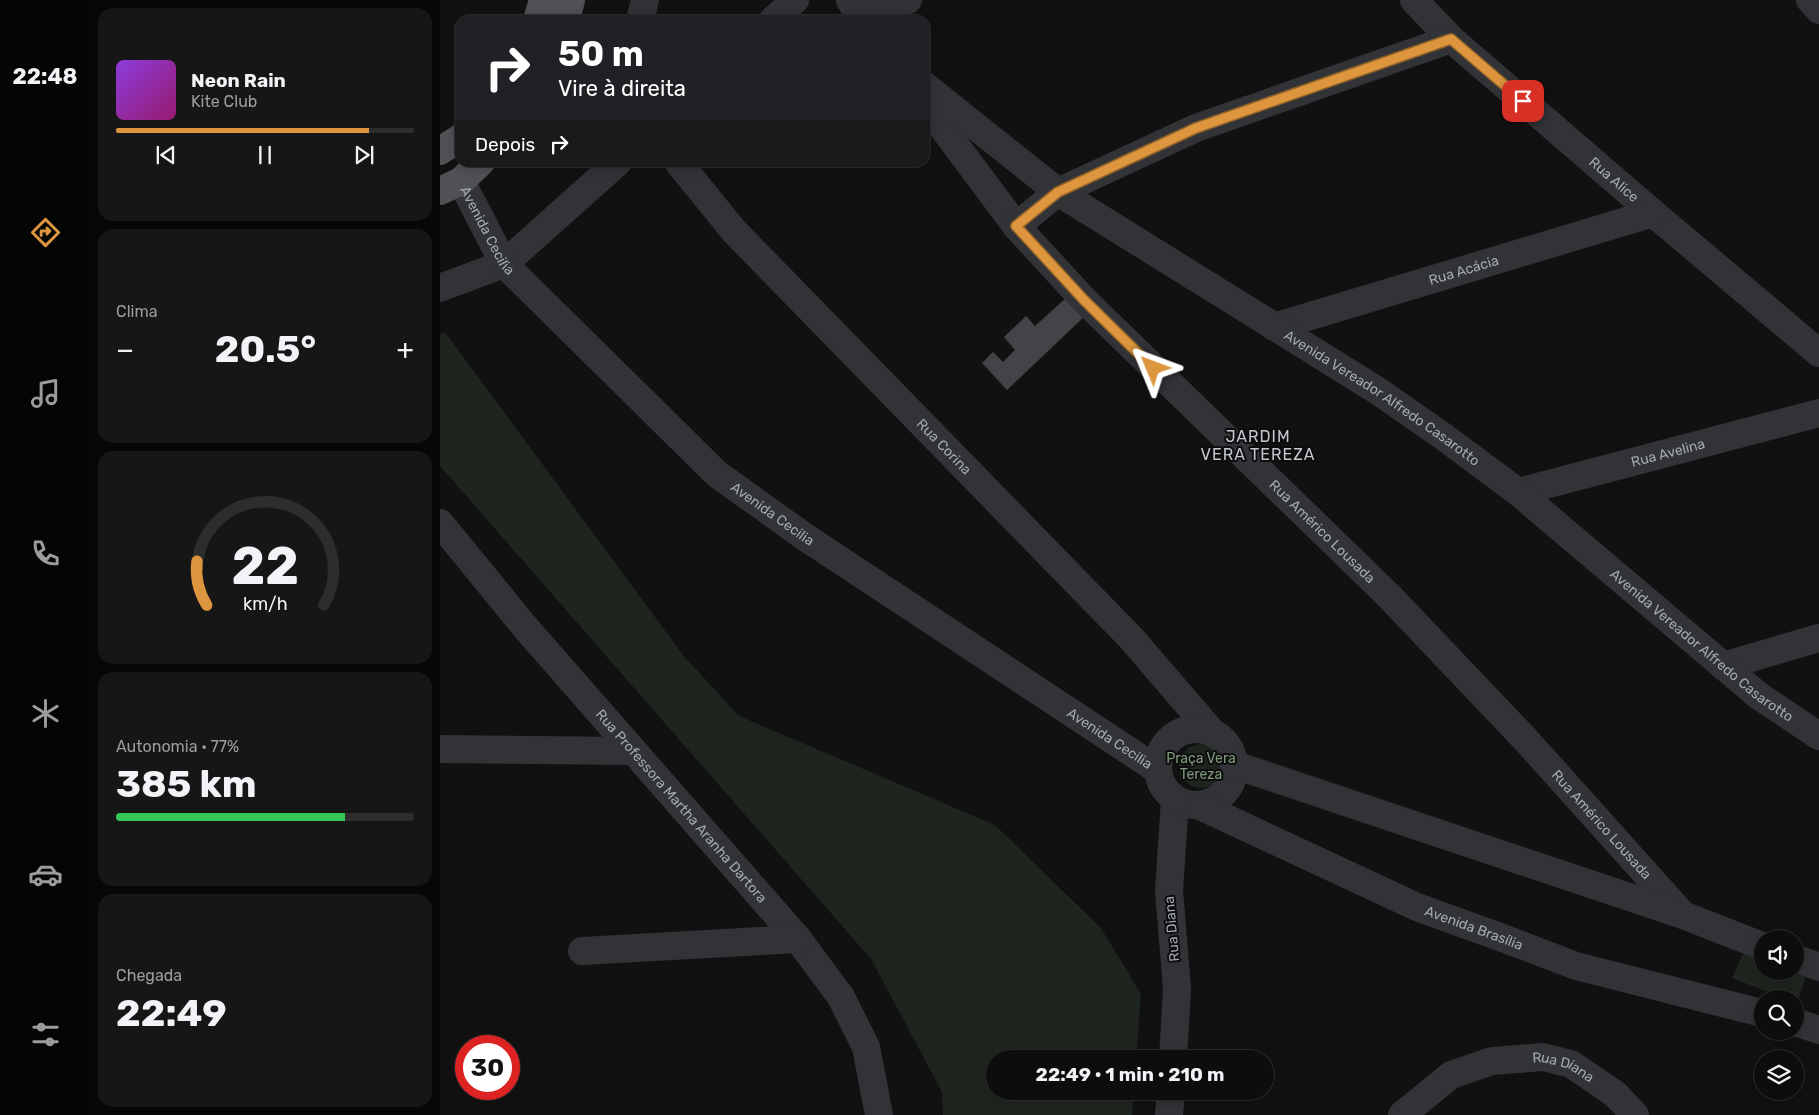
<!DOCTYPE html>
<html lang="pt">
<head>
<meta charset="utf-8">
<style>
  :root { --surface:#0d0d0e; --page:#161617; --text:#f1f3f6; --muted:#9a9c9e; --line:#2d2d2e; --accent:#dd963e }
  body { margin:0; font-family:Rubik,sans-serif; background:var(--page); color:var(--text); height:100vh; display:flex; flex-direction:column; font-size:19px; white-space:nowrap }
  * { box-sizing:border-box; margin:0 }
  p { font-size:16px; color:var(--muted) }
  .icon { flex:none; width:28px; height:28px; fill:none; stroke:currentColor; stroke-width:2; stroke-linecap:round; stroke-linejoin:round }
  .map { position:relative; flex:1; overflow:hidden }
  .drawer { display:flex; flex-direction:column; gap:8px; padding:8px; background:#070708; width:350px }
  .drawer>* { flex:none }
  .banner { position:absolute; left:15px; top:15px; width:475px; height:152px; border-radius:15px; box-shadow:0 2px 12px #0003,0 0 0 1px var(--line); background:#202124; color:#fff; overflow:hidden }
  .buttons { position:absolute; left:1314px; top:930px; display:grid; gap:10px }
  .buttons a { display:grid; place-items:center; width:50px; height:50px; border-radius:50%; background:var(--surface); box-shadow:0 2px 12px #0003,0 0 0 1px var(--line); font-size:25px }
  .speed { position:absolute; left:15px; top:1035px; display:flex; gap:10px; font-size:25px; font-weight:700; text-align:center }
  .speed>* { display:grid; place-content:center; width:65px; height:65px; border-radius:50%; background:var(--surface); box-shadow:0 2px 12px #0003,0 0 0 1px var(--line); line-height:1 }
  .speed .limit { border:8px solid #d22; background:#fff; color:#111 }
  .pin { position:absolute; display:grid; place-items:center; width:42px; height:42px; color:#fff; margin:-21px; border-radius:10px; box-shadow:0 2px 8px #0006 }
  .me { position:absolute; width:55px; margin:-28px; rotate:314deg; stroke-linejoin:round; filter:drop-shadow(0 0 4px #0008) }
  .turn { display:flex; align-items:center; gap:18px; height:105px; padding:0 20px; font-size:22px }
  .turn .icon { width:65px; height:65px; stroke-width:2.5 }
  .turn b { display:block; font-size:35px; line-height:42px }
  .then { display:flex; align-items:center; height:48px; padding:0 20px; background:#0003; gap:10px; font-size:19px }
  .big { font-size:38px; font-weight:700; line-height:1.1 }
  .drawer .widget { flex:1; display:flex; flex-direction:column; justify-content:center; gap:8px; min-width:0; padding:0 18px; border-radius:15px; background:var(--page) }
  .drawer .dial { align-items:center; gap:0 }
  .dial svg { height:130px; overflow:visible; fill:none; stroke:var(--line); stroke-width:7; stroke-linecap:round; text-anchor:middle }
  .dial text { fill:var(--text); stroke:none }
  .song { display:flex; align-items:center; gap:15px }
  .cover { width:60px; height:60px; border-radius:8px; background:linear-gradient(135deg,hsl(270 70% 55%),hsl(320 70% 35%)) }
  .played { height:5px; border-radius:2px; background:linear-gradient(90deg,var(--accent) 85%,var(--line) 85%) }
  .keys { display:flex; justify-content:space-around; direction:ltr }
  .heat { display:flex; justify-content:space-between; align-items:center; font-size:28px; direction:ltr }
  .charge { height:8px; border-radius:4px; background:linear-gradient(90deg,#34c759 77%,var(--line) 0) }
  .trip { position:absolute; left:546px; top:1050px; width:288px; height:50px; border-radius:25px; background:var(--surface); box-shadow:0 2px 12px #0003,0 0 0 1px var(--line); font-weight:700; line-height:50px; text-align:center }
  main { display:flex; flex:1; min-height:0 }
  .dock { display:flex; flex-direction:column; width:90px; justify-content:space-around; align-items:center; background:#050506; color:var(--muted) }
  .dock .icon { width:35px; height:35px }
  .dock .on { color:var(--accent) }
  .dock b { font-size:22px; color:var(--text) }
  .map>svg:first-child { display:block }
  .green { fill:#1e241e }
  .building { fill:#434447; stroke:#2b2b2e }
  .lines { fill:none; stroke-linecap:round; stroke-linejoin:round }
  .minor { stroke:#323337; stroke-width:28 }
  .tertiary { stroke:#323337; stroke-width:28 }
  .primary { stroke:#4f5155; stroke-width:28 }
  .route-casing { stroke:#906228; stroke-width:12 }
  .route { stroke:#dd963e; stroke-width:9 }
  .labels { text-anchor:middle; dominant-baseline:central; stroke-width:4; stroke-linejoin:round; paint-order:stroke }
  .street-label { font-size:14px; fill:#a4a9b1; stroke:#0c0c0d }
  .park-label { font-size:14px; fill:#7e9a7c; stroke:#0c0c0d }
  .quarter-label { font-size:16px; letter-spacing:1px; fill:#c4c8ce; stroke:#0c0c0d }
</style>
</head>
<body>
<main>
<nav class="dock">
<b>22:48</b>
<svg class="icon on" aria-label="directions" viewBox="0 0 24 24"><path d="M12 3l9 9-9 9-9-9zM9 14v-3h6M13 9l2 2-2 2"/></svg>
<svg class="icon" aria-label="music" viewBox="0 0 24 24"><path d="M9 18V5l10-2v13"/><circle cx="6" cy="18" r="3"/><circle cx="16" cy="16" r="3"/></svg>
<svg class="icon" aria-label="phone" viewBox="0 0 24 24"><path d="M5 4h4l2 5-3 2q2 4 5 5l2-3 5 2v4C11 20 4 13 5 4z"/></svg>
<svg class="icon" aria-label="climate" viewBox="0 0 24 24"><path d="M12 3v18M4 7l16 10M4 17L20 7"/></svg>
<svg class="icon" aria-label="car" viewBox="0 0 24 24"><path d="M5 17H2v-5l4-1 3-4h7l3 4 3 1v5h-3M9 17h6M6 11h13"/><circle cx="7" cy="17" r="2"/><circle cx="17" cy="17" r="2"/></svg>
<svg class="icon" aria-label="filters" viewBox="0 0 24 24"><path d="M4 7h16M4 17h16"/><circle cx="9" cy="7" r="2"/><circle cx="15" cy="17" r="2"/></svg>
</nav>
<section class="drawer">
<div class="widget">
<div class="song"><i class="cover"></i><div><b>Neon Rain</b><p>Kite Club</p></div></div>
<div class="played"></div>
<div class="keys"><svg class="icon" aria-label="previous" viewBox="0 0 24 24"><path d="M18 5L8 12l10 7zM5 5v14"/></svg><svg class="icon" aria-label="pause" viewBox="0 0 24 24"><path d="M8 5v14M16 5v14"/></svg><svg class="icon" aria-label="next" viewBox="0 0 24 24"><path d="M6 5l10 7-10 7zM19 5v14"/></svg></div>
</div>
<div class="widget"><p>Clima</p>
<div class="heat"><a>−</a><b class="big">20.5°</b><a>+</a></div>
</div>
<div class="widget dial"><svg viewBox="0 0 100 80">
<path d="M14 69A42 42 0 1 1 86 69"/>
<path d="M14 69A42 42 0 0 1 8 42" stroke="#dd963e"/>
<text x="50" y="56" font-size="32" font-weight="700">22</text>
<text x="50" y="72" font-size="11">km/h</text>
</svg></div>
<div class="widget"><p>Autonomia · 77%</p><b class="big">385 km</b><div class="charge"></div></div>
<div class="widget"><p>Chegada</p><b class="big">22:49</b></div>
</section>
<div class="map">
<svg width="1379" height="1115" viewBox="0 0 1379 1115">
  <rect width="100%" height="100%" fill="#111112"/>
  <g class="green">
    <polygon points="5,332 243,655 299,716 555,825 661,928 701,994 696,1059 555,1059 555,1091 694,1091 692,1115 503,1115 502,1092 431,959 0,466 0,334"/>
    <circle cx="761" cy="766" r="22"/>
    <polygon points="1305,949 1322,956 1322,971 1355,971 1367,973 1357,1003 1355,1002 1355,999 1346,999 1292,978"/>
  </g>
  <polygon class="building" points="627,297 645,316 567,390 542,363 553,352 563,362 575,350 564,337 586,316 595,326"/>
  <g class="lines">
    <g class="minor">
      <path id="s1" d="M974,0L1011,39L1213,213L1379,353"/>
      <polyline points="1370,0 1379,10"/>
      <polyline points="418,15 468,0"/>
      <polyline points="200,20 205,0"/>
      <polyline points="333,20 355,0"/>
      <path id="s2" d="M485,104L576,226L644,300L949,596L1086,740L1243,915"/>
      <path id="s3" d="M238,162L294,231L691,638L771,731"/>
      <polyline points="576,226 618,192 756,128 1011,39"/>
      <polyline points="0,288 64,264 178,162"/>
      <path id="s4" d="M834,327L1213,213"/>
      <path id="s5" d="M1078,492L1379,413"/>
      <path id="s6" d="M0,523L85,627L358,939L401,997L426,1047L439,1115"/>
      <polyline points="1283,666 1379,638"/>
      <polyline points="0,749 193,751"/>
      <polyline points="142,951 358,939"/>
      <polyline points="733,1059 737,988 729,891 735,799"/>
      <polyline points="729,1115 731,1091"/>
      <path id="s7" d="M962,1115L1011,1075L1052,1061L1103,1057L1131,1064L1175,1094L1195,1115"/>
    </g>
    <g class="tertiary">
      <polyline points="410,0 422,20"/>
      <path id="s8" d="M485,86L618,192L938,391L1004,437L1078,492L1319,696L1379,736"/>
      <path id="s9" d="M21,181L64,264L277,474L365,537L718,770"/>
      <circle cx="756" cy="767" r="38"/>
      <polyline points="795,765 1243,915 1322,946"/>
      <path id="s10" d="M760,806L977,907L1068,940L1136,966L1322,1013"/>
      <polyline points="1355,958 1379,967"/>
      <polyline points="1355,1022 1379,1030"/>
    </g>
    <g class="primary">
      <polyline points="97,20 103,0"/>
      <polyline points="126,20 131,0"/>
      <polyline points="0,151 20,138"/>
      <polyline points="0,191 21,181 41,162"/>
    </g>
  </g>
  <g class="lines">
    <g class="route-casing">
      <polyline id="route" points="713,368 644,300 576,226 618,192 756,128 1011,39 1083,101"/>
    </g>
    <use href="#route" class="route"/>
  </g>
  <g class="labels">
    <g class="street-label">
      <text stroke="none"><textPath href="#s1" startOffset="269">Rua Alice</textPath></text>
      <text stroke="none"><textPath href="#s9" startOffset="56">Avenida Cecilia</textPath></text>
      <text stroke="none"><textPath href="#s4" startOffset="198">Rua Acácia</textPath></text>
      <text stroke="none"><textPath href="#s8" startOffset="554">Avenida Vereador Alfredo Casarotto</textPath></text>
      <text stroke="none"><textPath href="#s3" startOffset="390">Rua Corina</textPath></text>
      <text stroke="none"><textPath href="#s5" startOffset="155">Rua Avelina</textPath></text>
      <text stroke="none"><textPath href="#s9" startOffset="461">Avenida Cecilia</textPath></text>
      <text stroke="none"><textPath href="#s2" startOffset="585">Rua Américo Lousada</textPath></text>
      <text stroke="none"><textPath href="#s8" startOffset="959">Avenida Vereador Alfredo Casarotto</textPath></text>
      <text stroke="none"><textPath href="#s9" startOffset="866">Avenida Cecilia</textPath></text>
      <text stroke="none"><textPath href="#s6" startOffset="372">Rua Professora Martha Aranha Dartora</textPath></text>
      <text stroke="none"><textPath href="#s2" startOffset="990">Rua Américo Lousada</textPath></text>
      <text stroke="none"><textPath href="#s10" startOffset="300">Avenida Brasília</textPath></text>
      <text transform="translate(732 929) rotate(-95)">Rua Diana</text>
      <text stroke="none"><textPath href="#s7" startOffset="180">Rua Diana</textPath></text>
    </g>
    <g class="park-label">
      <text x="761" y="758">Praça Vera<tspan x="761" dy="16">Tereza</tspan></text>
    </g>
    <g class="quarter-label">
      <text x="818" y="436">JARDIM<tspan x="818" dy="18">VERA TEREZA</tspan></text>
    </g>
  </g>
</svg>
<div class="buttons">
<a><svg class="icon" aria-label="sound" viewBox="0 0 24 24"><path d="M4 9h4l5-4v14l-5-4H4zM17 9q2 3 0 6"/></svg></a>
<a><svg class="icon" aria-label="search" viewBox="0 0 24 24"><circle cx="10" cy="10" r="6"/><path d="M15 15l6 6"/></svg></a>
<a><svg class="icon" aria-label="layers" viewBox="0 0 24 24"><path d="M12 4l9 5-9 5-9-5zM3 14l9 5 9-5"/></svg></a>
</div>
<div class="speed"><div class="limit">30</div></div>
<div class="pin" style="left:1083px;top:101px;background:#d93025"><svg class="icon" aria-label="arrive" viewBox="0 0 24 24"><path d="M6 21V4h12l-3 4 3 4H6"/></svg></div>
<svg class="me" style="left:713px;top:368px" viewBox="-20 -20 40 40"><path d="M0-17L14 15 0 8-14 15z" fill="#dd963e" stroke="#fff" stroke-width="4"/></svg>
<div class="trip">22:49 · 1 min · 210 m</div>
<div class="banner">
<div class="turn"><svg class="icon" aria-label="right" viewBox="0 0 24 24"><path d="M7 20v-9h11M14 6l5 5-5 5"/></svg><div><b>50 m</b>Vire à direita</div></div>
<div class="then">Depois<svg class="icon" aria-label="right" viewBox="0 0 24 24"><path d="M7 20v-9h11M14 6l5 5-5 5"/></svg></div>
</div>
</div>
</main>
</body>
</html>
